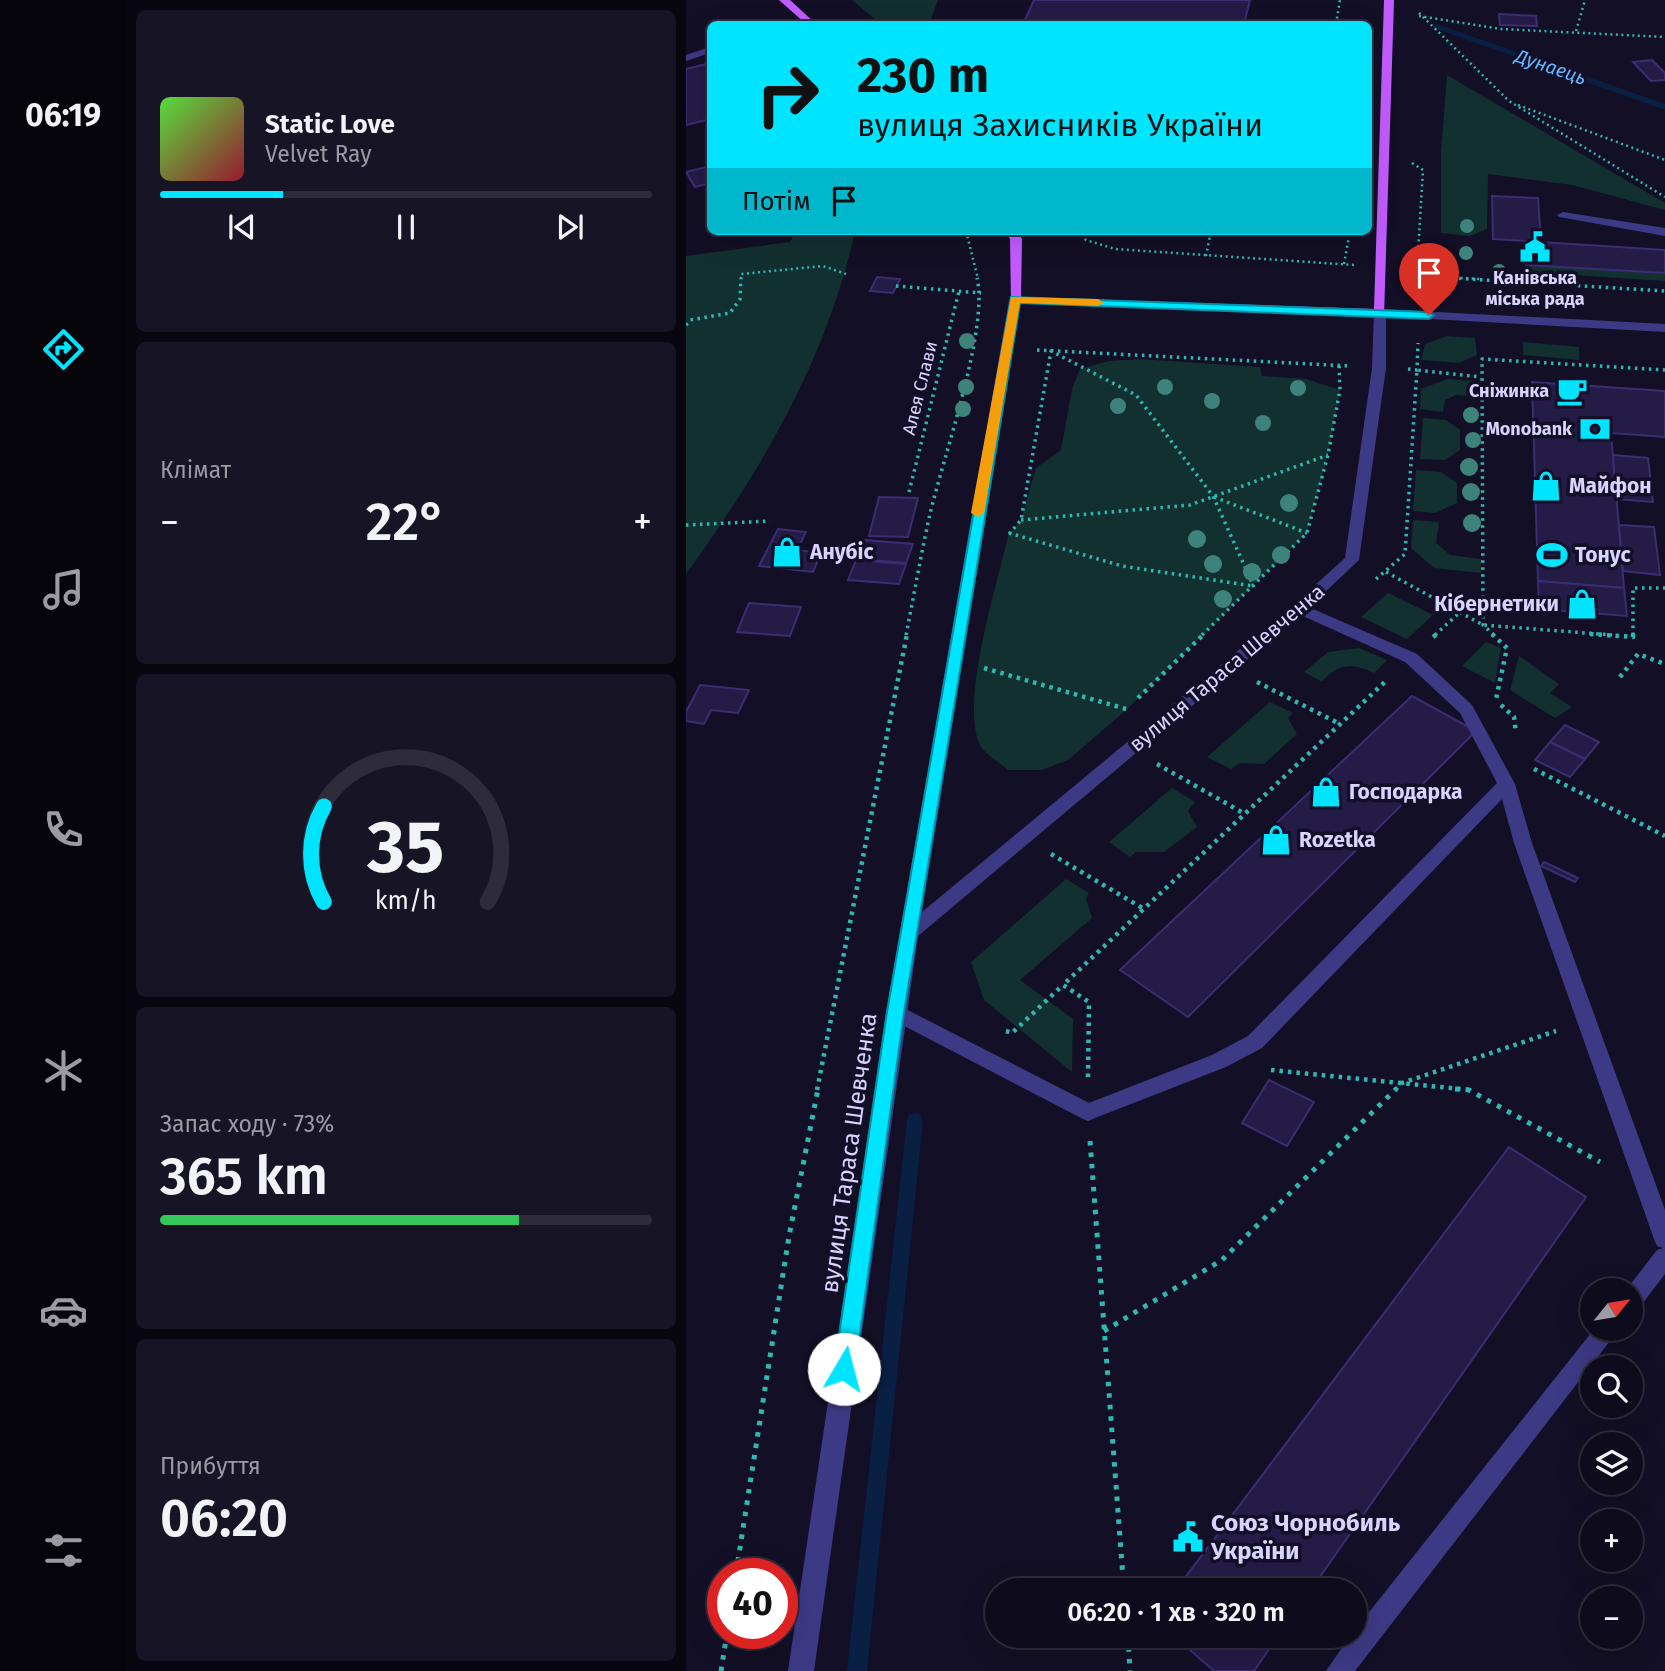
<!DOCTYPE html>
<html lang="uk">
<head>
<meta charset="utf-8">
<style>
  :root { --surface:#0e0b1c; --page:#171425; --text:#f1f3f6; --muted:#9b9ba3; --line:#2e2b3b; --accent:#00e5ff }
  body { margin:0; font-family:"Fira Sans",sans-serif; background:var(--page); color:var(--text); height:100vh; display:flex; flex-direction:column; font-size:26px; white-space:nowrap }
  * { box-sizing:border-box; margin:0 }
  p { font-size:23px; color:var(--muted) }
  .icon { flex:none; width:38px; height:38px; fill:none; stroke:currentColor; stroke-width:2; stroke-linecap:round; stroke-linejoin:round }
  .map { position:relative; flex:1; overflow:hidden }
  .details { display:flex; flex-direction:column; gap:10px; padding:10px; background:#08060f; width:560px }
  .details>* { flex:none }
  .guide { position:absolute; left:21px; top:21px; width:665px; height:214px; border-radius:10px; box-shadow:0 7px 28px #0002,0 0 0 2px var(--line); background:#00e5ff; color:#111; overflow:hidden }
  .needle { width:46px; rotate:60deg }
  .fabs { position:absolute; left:894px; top:1278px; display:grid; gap:14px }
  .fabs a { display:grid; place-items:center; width:63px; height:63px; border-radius:50%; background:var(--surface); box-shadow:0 7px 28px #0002,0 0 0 2px var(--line); font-size:35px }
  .speed { position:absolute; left:21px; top:1558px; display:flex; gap:14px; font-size:35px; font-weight:700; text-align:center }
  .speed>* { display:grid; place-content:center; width:91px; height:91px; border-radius:50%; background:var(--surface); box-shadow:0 7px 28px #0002,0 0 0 2px var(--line); line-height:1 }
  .speed .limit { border:10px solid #d22; background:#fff; color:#111 }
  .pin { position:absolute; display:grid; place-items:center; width:60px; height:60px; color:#fff; margin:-72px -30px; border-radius:50% 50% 50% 0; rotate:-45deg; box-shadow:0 0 7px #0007 }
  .pin .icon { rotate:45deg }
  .me { position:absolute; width:77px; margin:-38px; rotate:8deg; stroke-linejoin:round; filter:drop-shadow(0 0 5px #0008) }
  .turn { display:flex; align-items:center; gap:24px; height:147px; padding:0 35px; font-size:32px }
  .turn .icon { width:91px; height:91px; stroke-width:2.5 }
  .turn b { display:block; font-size:49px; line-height:60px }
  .then { display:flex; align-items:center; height:66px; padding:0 35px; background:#0003; gap:14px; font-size:26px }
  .big { font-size:52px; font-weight:600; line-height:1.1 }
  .details .widget { flex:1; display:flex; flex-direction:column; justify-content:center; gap:10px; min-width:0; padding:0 24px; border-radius:10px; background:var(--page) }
  .details .dial { align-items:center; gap:0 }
  .dial svg { height:182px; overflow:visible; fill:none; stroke:var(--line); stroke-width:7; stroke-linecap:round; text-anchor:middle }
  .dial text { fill:var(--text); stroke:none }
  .song { display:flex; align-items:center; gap:21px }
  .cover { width:84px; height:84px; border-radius:10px; background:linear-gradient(135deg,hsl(110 70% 55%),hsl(350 70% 35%)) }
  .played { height:7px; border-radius:4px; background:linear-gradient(90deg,var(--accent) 25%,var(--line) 25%) }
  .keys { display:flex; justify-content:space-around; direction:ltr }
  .heat { display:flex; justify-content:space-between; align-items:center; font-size:38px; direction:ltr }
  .charge { height:10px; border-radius:5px; background:linear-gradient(90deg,#34c759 73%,var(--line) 0) }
  .trip { position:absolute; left:299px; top:1578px; width:382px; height:70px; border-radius:35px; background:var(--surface); box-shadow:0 7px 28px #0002,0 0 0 2px var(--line); font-weight:600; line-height:70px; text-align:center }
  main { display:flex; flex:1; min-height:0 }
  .tabs { display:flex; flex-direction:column; width:126px; justify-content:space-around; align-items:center; background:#06040b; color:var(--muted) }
  .tabs .icon { width:49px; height:49px }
  .tabs .active { color:var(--accent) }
  .tabs b { font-size:32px; color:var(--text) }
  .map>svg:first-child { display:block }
  .green { fill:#12302f }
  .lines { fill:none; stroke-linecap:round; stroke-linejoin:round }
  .stream { fill:#0a1f44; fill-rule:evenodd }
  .building { fill:#241b47; stroke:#3b2d73; stroke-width:2 }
  .path-far3 { stroke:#2fb8b0; stroke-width:2.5; stroke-dasharray:2 3.5; stroke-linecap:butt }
  .path-far2 { stroke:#2fb8b0; stroke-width:3.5; stroke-dasharray:2.5 4.5; stroke-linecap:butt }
  .path-far1 { stroke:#2fb8b0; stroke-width:4.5; stroke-dasharray:3.5 5; stroke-linecap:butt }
  .path { stroke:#2fb8b0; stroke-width:5; stroke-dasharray:4.5 7; stroke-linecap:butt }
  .service { fill:#3d3a85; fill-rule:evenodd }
  .minor { fill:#3d3a85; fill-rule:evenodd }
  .tertiary { fill:#3d3a85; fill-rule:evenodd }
  .primary { fill:#c25bff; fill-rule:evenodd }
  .tree { fill:#3d827b }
  .route { fill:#00e5ff; stroke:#0095a6; stroke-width:2 }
  .slow { fill:#f59e0b }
  .labels { text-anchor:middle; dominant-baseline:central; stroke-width:7; stroke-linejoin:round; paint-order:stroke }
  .far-poi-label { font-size:18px; font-weight:bold; fill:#d9d4ff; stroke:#130f26; text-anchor:end }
  .far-street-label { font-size:18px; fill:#d9d4ff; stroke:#130f26 }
  .far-water-label { font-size:19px; font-style:italic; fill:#62b6ff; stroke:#130f26 }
  .poi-label { font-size:21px; font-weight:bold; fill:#d9d4ff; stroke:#130f26; text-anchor:start }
  .street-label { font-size:21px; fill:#d9d4ff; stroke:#130f26 }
  .near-street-label { font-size:24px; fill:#d9d4ff; stroke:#130f26 }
  .near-poi-label { font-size:24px; font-weight:bold; fill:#d9d4ff; stroke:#130f26; text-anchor:start }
</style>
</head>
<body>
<main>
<nav class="tabs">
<b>06:19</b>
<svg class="icon active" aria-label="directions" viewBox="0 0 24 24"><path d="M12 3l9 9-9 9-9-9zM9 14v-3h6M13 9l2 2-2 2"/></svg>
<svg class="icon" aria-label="music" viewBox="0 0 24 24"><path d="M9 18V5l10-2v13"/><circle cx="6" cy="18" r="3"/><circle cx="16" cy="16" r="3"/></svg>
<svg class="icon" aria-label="phone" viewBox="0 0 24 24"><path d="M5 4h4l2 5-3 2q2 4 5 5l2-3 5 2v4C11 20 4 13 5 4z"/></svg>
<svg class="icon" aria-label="climate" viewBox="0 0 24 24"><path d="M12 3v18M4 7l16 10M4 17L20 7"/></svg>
<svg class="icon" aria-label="car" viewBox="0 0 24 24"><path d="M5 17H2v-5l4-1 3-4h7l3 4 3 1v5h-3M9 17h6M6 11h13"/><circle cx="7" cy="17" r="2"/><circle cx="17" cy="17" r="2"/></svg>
<svg class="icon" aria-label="filters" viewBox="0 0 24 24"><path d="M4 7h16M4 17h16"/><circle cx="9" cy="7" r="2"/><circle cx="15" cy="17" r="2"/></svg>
</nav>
<section class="details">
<div class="widget">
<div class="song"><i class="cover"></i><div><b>Static Love</b><p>Velvet Ray</p></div></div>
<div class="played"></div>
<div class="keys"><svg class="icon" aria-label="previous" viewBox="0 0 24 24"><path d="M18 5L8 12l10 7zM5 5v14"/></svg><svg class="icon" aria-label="pause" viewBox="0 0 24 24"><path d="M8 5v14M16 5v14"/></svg><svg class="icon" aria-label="next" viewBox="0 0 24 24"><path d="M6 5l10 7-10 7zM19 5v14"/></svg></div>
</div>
<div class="widget"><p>Клімат</p>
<div class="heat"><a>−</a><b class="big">22°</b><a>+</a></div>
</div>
<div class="widget dial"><svg viewBox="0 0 100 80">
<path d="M14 69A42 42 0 1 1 86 69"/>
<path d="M14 69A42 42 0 0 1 14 27" stroke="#00e5ff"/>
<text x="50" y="56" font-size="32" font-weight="700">35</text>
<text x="50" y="72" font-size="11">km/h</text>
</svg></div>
<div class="widget"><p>Запас ходу · 73%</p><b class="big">365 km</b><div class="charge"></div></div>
<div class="widget"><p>Прибуття</p><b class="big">06:20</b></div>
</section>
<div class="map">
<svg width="979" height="1671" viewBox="0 0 979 1671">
  <rect width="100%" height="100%" fill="#130f26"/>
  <g class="green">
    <polygon points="166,0 252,0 243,24 195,24"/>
    <polygon points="761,75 979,203 979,210 886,185 802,174 801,229 784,236 755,233 755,151"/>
    <path d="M110,231H169C141,359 76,469 0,574V256L104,242Z"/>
    <polygon points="840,265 979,273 979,281 840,272"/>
    <polygon points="761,336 789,338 791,355 773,363 735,360 739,344"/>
    <polygon points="837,342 893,347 893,360 837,355"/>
    <path d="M453,359L574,367L576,376L620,379L654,390L642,455L621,533L439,711L382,760L356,770H322C314,763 299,754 294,745C273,701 312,582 323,533L335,520L350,468L375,450L386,389L394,369L423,361Z"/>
    <polygon points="761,379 792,381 793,397 770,395 759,400 757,412 734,409 735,389"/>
    <polygon points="737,418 760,420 774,430 774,450 759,460 734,459"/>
    <polygon points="730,470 755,472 771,483 771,503 749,513 727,511"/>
    <polygon points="727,520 753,522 750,543 764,555 795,559 795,573 748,568 725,548"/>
    <polygon points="702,593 747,615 721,639 675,617"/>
    <polygon points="800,642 815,648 809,683 776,666"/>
    <path d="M673,648L701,660L688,673C667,663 652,663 636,682L618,672L642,652Z"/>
    <polygon points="833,656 873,684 864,693 886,707 869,718 824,690"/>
    <polygon points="584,702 607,713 602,718 611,734 578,764 554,763 545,769 521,757"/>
    <polygon points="486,788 509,802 502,811 511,827 478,852 450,852 444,857 423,842"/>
    <polygon points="380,879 403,893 400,899 406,918 334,980 387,1019 386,1072 298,1000 285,962"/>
  </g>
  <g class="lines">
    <g class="stream">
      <polygon points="751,24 979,104 979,110 748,28 747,26"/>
      <polygon points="229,1113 235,1115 237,1120 181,1671 161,1671 221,1120 223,1115"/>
    </g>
  </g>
  <g class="building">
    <polygon points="348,0 564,0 558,24 337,24"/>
    <polygon points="813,14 850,16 851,26 814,25"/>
    <polygon points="966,60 979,73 979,80 965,81 947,62"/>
    <polygon points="24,63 24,119 0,125 0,69"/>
    <polygon points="24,166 24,183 9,187 0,172"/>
    <polygon points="806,196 852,198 855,242 807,239"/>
    <polygon points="839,241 979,250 979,273 840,265"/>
    <polygon points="191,277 214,279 207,293 184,291"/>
    <polygon points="846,382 979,391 979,437 925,433 938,588 852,581"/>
    <polygon points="927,455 962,458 967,502 930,499"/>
    <polygon points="193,497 232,498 222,537 183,536"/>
    <polygon points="933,525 968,527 974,575 937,571"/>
    <polygon points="92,529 120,532 111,550 135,553 127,572 73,566"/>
    <polygon points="179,540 227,544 220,563 172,559"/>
    <polygon points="170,560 220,564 213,584 162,580"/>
    <polygon points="852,581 938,588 941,616 853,609"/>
    <polygon points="63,603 115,607 104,636 51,632"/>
    <polygon points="14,685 63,690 52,713 25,710 18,724 0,721 0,712"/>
    <polygon points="726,696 790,731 502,1017 434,970"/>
    <polygon points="879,725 913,742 899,759 864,742"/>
    <polygon points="864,742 899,759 884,777 849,760"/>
    <polygon points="858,862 892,878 889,882 855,866"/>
    <polygon points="583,1080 628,1102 601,1146 556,1123"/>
    <polygon points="823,1147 900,1197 624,1591 489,1591"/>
    <polygon points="488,1636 592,1636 568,1671 528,1671"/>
  </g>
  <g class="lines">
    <g class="path-far3">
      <polyline points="733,13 823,101 979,197"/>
      <polyline points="733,16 815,29 979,37"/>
      <polyline points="650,24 654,0"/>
      <polyline points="890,31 899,0"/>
      <polyline points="832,105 979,160"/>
      <polyline points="726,163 737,170 731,269"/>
      <polyline points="280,231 292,279"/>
      <polyline points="391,231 400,240 429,249 668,265"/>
      <polyline points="520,256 525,231"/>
      <polyline points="658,264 664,231"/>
      <polyline points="722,268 731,269 741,276 794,279"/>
      <polyline points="55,279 55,274 137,266 160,274"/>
    </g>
    <g class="path-far2">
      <polyline points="766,278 979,291"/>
      <polyline points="210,286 295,293"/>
      <polyline points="0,325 4,320 44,313 54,299 55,278"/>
      <polyline points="351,350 664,366"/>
      <polyline points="722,369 731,370 732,343"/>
      <polyline points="223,492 273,291"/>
      <polyline points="528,497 621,533"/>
      <polyline points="335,520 504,505 642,455"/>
      <polyline points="0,525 84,521"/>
      <polyline points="323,533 436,566 567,586"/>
      <polyline points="323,534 335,520 365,351 450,395 527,496 568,587"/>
      <polyline points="700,572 797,625 926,635"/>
      <polyline points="690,579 719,554 731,370 795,377"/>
      <path d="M220,635C228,595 235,554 244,514C257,458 303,328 291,278"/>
      <polyline points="516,635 621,533 642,455 654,390 653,365"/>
      <polyline points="749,635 772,614"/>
      <polyline points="808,635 797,625 796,359 979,370"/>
      <polyline points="947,635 947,588 979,588"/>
    </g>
    <g class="path-far1">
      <polyline points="806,634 821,648 810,699"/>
      <polyline points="904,634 947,637 947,634"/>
      <polyline points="747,637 751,634"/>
      <polyline points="298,668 440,709"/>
      <polyline points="934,677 952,654 979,664"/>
      <polyline points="571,682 654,724"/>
      <polyline points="452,698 518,634"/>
      <polyline points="815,705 828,717 830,733"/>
      <polyline points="471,764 559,814"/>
      <polyline points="848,769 979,836"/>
      <polyline points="365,854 458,909"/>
      <polyline points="320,1031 326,1033 377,985"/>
      <polyline points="585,1070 784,1090"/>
      <polyline points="402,1077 403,1002 377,985 702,679"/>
      <polyline points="131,1090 221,634"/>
      <polyline points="709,1090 716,1083 870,1031"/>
    </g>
    <g class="path">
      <polyline points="769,1089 783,1090 914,1162"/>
      <polyline points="404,1141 438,1591"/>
      <polyline points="418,1331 536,1260 710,1089"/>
      <polyline points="50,1573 103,1236 132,1089"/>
      <polyline points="442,1636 444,1671"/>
      <polyline points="35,1671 41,1633"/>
    </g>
    <g class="service">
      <polygon points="877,212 979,228 979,236 873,217 871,215"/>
      <polygon points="210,1004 409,1106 412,1112 409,1118 402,1121 395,1118 203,1018 200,1012 203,1006"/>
    </g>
    <g class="minor">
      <polygon points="24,47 24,53 0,61 0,55"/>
      <polygon points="694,309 979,324 979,332 690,316 688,313"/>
      <polygon points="613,603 731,654 786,705 829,784 846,843 979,1210 979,1274 953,1308 945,1311 945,1290 940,1290 971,1250 977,1248 971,1246 968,1239 828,843 816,799 576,1048 540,1067 409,1118 402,1121 395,1118 392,1112 395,1106 526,1055 562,1036 811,783 774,713 719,662 608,612 605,608"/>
      <polygon points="909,1328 934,1328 669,1671 640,1671 664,1636 668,1636 668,1631"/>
    </g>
    <polygon class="tertiary" points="329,296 335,300 236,912 608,604 659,558 686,368 688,313 694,309 700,313 700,368 673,560 618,612 232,936 128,1671 102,1671 200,1012 323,300"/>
    <g class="primary">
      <polygon points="93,0 104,0 130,24 120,24"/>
      <polygon points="698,0 708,0 698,316 325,303 324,239 319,231 331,231 336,239 335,297 688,309"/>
    </g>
  </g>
  <g class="tree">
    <circle cx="781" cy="226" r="7"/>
    <circle cx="780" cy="253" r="7"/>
    <circle cx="813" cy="271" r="7"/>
    <circle cx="281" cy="341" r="8"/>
    <circle cx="280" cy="387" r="8"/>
    <circle cx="479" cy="387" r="8"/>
    <circle cx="612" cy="388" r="8"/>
    <circle cx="526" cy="401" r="8"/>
    <circle cx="432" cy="406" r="8"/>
    <circle cx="277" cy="409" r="8"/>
    <circle cx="785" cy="415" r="8"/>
    <circle cx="577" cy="423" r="8"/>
    <circle cx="787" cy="440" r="8"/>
    <circle cx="783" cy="467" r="9"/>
    <circle cx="785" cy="492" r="9"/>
    <circle cx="603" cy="503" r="9"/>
    <circle cx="786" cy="523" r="9"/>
    <circle cx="511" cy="539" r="9"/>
    <circle cx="595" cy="555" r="9"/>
    <circle cx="527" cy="564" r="9"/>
    <circle cx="566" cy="572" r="9"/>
    <circle cx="537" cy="599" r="9"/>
  </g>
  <polygon class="route" points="325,297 743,312 748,315 743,319 334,303 218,1012 169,1369 166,1376 158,1379 151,1376 148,1369 201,1012"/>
  <polygon class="slow" points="325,297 412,299 418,303 412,306 334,303 298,513 292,517 285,513"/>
  <defs>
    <g id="civic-bare" transform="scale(2.415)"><path d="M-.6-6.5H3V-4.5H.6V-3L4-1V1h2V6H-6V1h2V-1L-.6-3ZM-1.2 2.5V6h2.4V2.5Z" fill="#00e5ff" stroke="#130f26" stroke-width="2.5" paint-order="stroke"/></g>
    <g id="cafe-bare" transform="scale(2.415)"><path d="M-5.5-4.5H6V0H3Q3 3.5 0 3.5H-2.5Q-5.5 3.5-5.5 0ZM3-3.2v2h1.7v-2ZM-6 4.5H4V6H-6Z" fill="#00e5ff" stroke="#130f26" stroke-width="2.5" paint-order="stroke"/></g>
    <g id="bank-bare" transform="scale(2.415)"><path d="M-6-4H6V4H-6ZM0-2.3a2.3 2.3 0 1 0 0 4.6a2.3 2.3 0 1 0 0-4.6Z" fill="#00e5ff" stroke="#130f26" stroke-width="2.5" paint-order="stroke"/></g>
    <g id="shop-bare" transform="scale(2.415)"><path d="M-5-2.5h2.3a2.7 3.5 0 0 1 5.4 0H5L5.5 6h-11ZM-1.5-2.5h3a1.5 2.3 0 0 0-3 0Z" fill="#00e5ff" stroke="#130f26" stroke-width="2.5" paint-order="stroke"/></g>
    <g id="stadium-bare" transform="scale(2.415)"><path d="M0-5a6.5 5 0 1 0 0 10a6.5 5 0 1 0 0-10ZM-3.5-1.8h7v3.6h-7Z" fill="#00e5ff" stroke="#130f26" stroke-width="2.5" paint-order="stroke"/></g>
  </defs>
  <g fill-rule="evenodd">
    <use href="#civic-bare" x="849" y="247"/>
    <use href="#cafe-bare" x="886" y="391"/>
    <use href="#bank-bare" x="909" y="429"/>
    <use href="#shop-bare" x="860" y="486"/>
    <use href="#shop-bare" x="101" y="552"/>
    <use href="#stadium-bare" x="866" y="555"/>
    <use href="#shop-bare" x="896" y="604"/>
    <use href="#shop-bare" x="640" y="792"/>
    <use href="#shop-bare" x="590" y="840"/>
    <use href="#civic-bare" x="502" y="1537"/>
  </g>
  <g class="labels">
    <g class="far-poi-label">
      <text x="849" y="278" text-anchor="middle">Канівська<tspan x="849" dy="21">міська рада</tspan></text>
      <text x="863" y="391">Сніжинка</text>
      <text x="886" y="429">Monobank</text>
    </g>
    <g class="far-street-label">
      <text transform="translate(234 388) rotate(-76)">Алея Слави</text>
    </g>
    <g class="far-water-label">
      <text transform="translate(865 67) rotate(19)">Дунаець</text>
    </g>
    <g class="poi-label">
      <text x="883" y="486">Майфон</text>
      <text x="124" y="552">Анубіс</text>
      <text x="889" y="555">Тонус</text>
      <text x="873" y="604" text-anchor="end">Кібернетики</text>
      <text x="663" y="792">Господарка</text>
      <text x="613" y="840">Rozetka</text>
    </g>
    <g class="street-label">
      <text transform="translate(541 668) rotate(-40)">вулиця Тараса Шевченка</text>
    </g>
    <g class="near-street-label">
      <text transform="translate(163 1153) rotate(-82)">вулиця Тараса Шевченка</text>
    </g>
    <g class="near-poi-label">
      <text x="525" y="1523">Союз Чорнобиль<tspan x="525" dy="28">України</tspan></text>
    </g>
  </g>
</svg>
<div class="fabs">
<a><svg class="needle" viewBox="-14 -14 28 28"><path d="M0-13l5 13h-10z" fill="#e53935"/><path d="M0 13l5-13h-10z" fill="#9b9ba3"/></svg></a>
<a><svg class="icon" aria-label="search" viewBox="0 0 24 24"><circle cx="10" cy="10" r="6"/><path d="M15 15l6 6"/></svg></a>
<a><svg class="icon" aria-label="layers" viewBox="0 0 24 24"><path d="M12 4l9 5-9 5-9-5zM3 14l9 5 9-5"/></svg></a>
<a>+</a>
<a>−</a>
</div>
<div class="speed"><div class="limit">40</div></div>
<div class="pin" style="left:743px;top:315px;background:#d93025"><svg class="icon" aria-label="arrive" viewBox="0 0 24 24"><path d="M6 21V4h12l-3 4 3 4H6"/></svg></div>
<svg class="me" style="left:158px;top:1369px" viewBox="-20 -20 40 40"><circle r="19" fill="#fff"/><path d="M0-13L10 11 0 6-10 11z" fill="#00e5ff"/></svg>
<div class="trip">06:20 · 1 хв · 320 m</div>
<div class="guide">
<div class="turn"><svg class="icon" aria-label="right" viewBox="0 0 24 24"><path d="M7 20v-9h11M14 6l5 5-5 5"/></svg><div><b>230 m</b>вулиця Захисників України</div></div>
<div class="then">Потім<svg class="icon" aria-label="arrive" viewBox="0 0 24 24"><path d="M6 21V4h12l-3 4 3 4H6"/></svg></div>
</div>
</div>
</main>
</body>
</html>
